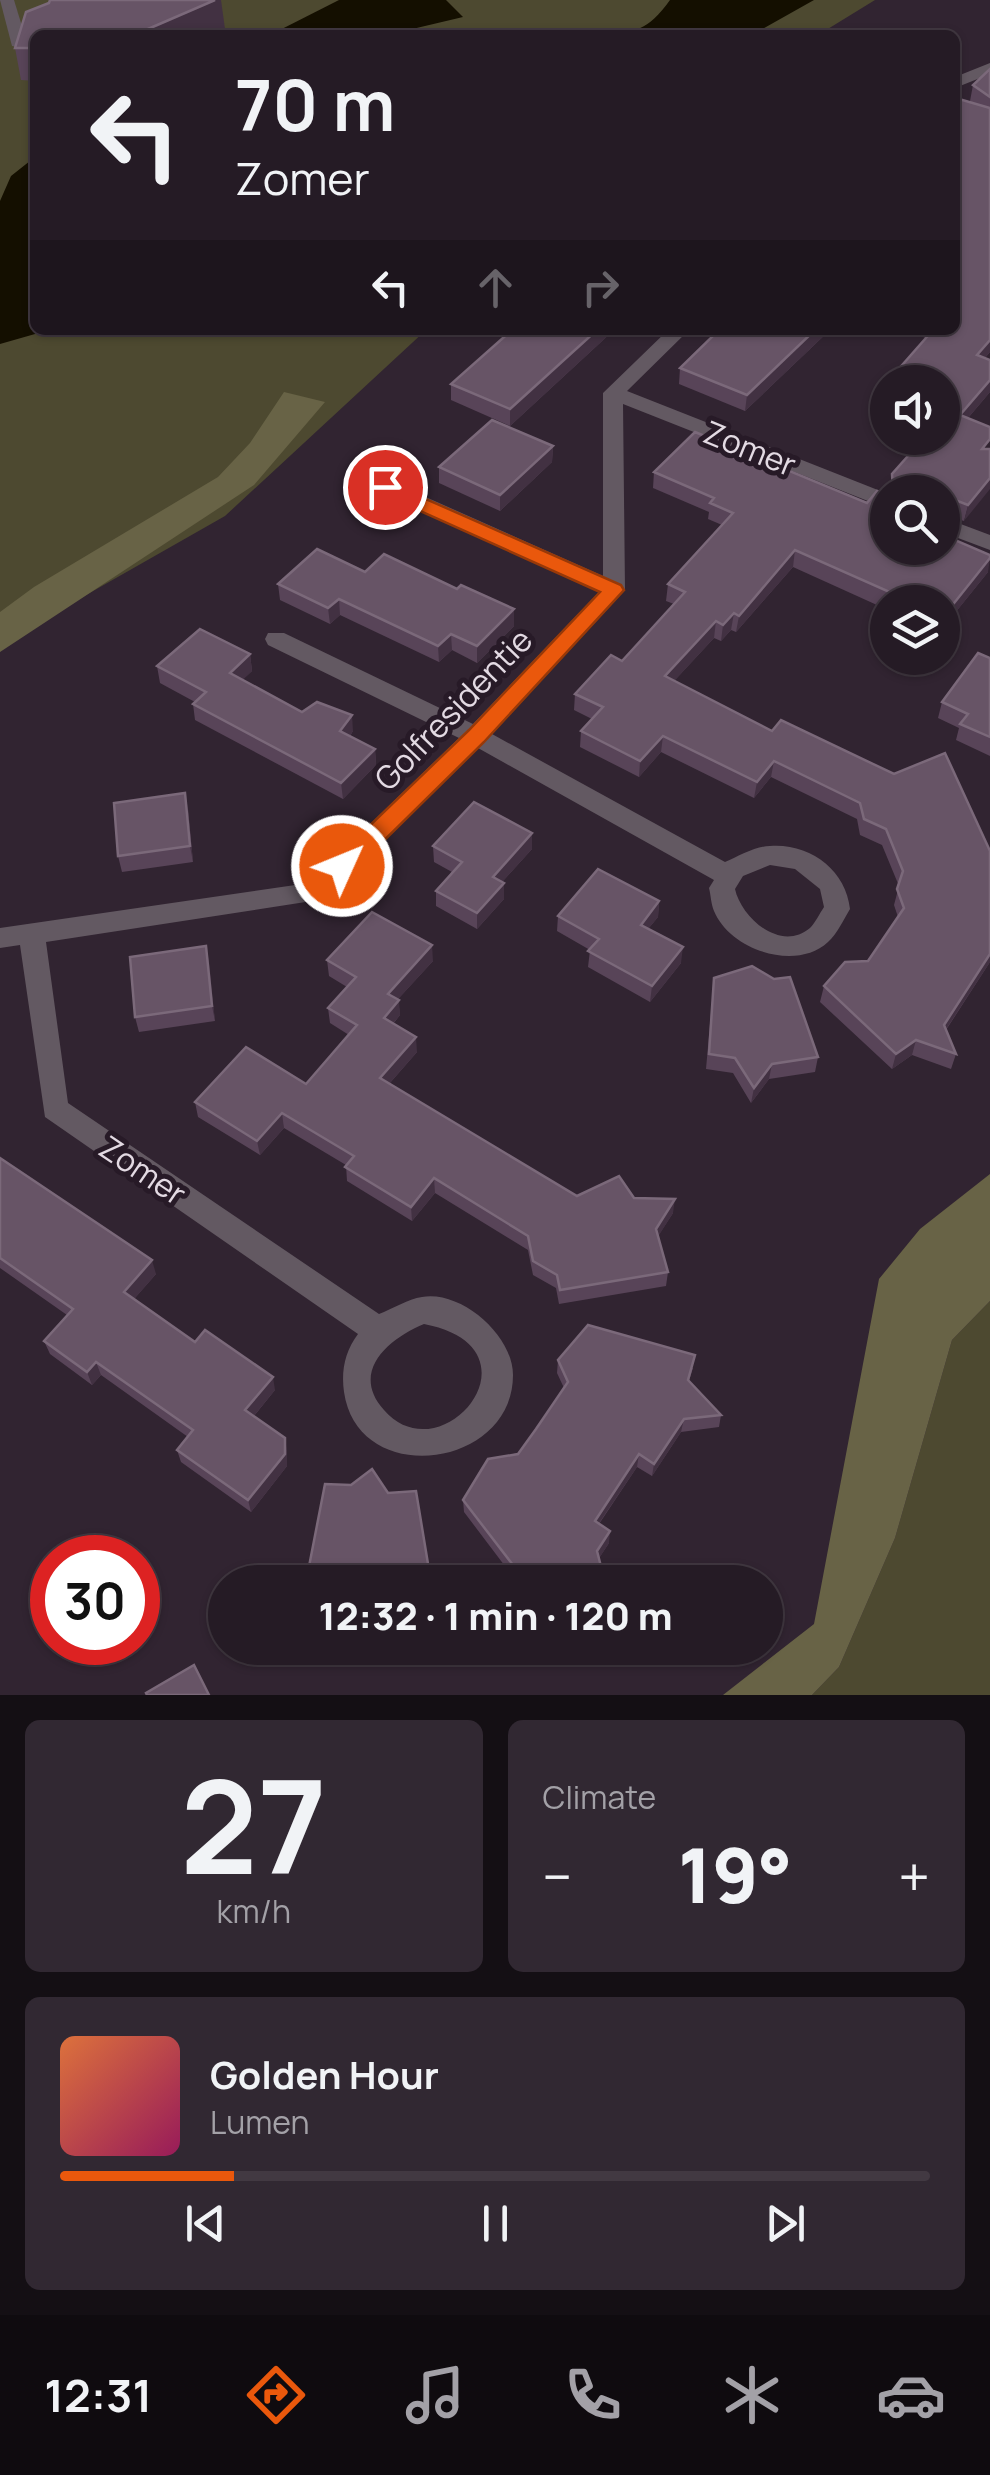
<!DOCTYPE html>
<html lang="en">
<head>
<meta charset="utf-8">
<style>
  :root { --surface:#251b25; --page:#312832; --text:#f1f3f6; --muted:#a3a1a7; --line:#423942; --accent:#ea580c }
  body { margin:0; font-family:Manrope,sans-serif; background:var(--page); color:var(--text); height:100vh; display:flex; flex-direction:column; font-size:38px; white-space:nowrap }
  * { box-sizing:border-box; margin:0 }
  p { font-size:32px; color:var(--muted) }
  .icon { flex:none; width:55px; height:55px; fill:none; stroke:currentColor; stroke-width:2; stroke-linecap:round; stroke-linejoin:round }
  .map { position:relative; height:1695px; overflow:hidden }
  .panel { display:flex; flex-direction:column; gap:25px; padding:25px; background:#140f14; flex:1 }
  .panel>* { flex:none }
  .guide { position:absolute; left:30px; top:30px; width:930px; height:305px; border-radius:15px; box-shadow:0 2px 8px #0004,0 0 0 2px var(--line); background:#251b25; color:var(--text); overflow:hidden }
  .tools { position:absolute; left:870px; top:365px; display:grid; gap:20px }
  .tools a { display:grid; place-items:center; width:90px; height:90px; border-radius:50%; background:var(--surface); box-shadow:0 2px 8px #0004,0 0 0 2px var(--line); font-size:50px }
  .speed { position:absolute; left:30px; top:1535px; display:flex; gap:20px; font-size:50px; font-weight:700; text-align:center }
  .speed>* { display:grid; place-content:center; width:130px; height:130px; border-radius:50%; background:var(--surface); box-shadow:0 2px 8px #0004,0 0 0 2px var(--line); line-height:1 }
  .speed .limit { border:15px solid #d22; background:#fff; color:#111 }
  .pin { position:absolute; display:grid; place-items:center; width:85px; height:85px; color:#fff; margin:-42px; border:5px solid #fff; border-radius:50%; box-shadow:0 2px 10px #0007 }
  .me { position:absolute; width:110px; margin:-55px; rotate:46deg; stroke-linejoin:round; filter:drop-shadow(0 0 8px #0008) }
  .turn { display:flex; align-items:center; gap:35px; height:210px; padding:0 40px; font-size:45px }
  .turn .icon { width:130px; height:130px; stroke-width:2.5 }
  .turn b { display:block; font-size:70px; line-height:85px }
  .lanes { display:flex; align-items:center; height:95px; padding:0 40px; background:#0003; justify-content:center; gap:50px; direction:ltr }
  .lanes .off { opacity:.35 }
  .big { font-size:75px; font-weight:800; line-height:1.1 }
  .panel .widget { flex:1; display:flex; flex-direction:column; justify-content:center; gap:15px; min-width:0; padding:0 35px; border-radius:15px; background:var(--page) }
  .panel .dial { align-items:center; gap:0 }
  .dial b { font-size:130px; line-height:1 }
  .song { display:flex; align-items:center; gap:30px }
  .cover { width:120px; height:120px; border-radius:15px; background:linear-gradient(135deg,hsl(20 70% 55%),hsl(330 70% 35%)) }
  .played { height:10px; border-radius:5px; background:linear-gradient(90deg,var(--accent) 20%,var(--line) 20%) }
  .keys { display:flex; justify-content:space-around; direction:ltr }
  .heat { display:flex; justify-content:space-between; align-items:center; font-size:55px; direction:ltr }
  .panel .tiles { flex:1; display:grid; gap:25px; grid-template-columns:1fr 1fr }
  .widget:last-child { grid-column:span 2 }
  .trip { position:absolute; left:208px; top:1565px; width:575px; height:100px; border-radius:50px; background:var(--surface); box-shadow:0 2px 8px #0004,0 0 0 2px var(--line); font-weight:800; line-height:100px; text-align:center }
  .menu { display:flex; height:160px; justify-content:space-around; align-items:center; background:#0f0b0f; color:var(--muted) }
  .menu .icon { width:70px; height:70px }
  .menu .active { color:var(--accent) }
  .menu b { font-size:45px; color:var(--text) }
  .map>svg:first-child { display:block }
  .green { fill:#4d4930 }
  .forest { fill:#686346 }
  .water { fill:#140f00 }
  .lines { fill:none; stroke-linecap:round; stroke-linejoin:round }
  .minor { fill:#635962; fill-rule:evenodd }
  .wall { fill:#584458 }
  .shaded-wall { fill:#423142 }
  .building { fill:#675466; stroke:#7b697a; stroke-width:2.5 }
  .route { fill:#ea580c; stroke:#983908; stroke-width:2.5 }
  .labels { text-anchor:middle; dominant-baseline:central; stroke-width:10; stroke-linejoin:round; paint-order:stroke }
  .street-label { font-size:32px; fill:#e3dae3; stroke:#271a27 }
</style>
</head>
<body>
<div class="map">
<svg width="990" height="1695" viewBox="0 0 990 1695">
  <rect width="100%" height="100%" fill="#312431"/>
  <g class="green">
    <polygon points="0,0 875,0 818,35 35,35 35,330 426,330 225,516 0,644"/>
    <polygon points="990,1301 990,1695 812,1695 839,1667 895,1538 952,1340"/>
  </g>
  <g class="forest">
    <polygon points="284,392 325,402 254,485 0,652 0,612 34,587 218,477 250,443"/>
    <polygon points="990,1174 990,1301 952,1340 895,1538 839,1667 812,1695 723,1695 814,1624 879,1279 920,1229"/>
  </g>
  <g class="water">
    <polygon points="339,0 446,0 463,17 387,35 270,35"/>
    <path d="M670,0H814L752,35H599C634,33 648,31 670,0Z"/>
    <polygon points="35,157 35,330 49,330 0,344 0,201 11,176"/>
  </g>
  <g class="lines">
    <g class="minor">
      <polygon points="0,0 14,0 28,46 26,49 12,46"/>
      <polygon points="990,63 990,74 955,88 955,77"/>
      <path d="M668,330H689L627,391L888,494V509L623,404L625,590L492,734L725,862C739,856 756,846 770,846C810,843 846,870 850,909C844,919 837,934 828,942C796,972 730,950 714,911C711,904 711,896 709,888L714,880L478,748L325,899L46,942L68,1103L379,1314C392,1309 408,1299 422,1297C461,1290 513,1335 513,1375C513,1469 358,1489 344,1392C341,1371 345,1351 358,1334L45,1117L20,945L0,948V928L309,883L459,738L268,645L265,639L268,633H284L473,724L599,592L378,492L374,487L385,480L392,482L603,576V393ZM770,865L795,869L820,889L824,907C820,913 815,923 810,928C780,953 741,917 735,889L743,876ZM424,1324C548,1348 442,1477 384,1410C349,1371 390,1338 424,1324Z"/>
      <polygon points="942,517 990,535 990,550 942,532"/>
    </g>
  </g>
  <g class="wall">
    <polygon points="49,3 225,29 35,35 35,81 21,80 15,48"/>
    <polygon points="990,69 990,352 985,358 990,392 968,418 990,427 964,521 942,514 942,492 889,492 892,474 942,438 942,382 888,382 926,338 903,330 955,330 972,103 970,101 973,85"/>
    <polygon points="512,330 614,330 510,426 451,400 451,384"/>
    <polygon points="719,330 830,330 745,411 679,384 680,368"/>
    <polygon points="553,446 552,462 500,511 439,483 439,467"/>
    <polygon points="654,472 867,503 943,518 949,538 988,572 942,629 942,602 888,602 888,610 793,567 736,632 731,630 721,641 714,638 674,681 990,851 990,962 946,1030 956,1054 951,1069 912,1055 892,1069 820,1002 824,986 868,961 898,917 894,905 899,886 882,845 860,835 857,819 771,777 754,798 661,752 639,777 580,747 581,731 592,719 574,710 575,694 622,661 674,604 666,601 668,584 722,525 708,519 709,512 653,488"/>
    <polygon points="365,572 457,589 514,609 514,626 477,663 452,650 439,662 340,615 330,624 280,600 278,584"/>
    <polygon points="250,654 252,671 242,680 302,712 353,731 350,736 375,749 376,765 343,799 195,720 193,704 195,702 160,683 157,666"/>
    <polygon points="990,658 990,756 956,740 959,728 938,718 942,702"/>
    <polygon points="188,809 193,862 122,872 118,856"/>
    <polygon points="433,846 532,849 502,882 504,899 477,929 436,906 436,891 452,872 434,862"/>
    <polygon points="659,901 658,917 648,929 681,963 650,1002 588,967 590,950 557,931 558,916"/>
    <polygon points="206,946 215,1021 139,1032 135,1017"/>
    <polygon points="327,960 433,961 398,999 400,1015 393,1024 417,1052 389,1084 577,1196 634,1198 673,1213 658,1236 668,1272 666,1286 559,1304 556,1288 533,1275 528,1250 435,1193 412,1221 347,1181 346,1165 284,1128 260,1155 198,1117 195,1102 306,1084 349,1035 330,1023 328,1008 347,987 329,976"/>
    <polygon points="714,978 818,1057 815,1072 769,1079 751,1103 733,1073 706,1069"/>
    <polygon points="0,1158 156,1274 134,1299 195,1342 275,1390 254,1416 287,1451 287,1466 251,1512 181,1462 177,1450 188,1437 101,1375 92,1385 50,1354 44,1341 67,1315 0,1268"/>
    <polygon points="558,1360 693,1368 689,1381 721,1415 719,1427 681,1432 652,1476 637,1467 599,1524 609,1543 599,1558 605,1582 517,1582 464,1512 463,1500 518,1454 564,1388 557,1373"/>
  </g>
  <g class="shaded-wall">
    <polygon points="215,0 221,0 225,29 212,35 147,35 148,29"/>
    <polygon points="597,330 614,330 510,426 510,409"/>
    <polygon points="815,330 830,330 745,411 747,395"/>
    <polygon points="990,340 990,352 973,371 977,355"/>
    <polygon points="990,380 990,392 956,432 960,415"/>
    <polygon points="553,446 552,462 500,511 500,495"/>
    <polygon points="990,478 990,489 964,521 968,505"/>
    <polygon points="953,522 949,539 943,535"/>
    <polygon points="795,550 793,567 736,632 739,616"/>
    <polygon points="990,558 988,572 942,629 943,617"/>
    <polygon points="339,599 340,615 330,624 328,608"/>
    <polygon points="514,609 514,626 477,663 477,646"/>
    <polygon points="734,613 731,630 721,641 723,625"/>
    <polygon points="716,621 714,638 664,692 665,676"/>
    <polygon points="451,634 452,650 439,662 438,646"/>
    <polygon points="250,654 252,671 232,690 230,673"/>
    <polygon points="352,715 353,731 342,747 340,731"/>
    <polygon points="663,736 661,752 639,777 640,761"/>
    <polygon points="375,749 376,765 343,799 341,783"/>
    <polygon points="774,761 771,777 754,798 757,782"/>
    <polygon points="185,793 188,809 193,862 190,846"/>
    <polygon points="532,833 532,849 493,892 493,877"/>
    <polygon points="504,883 504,899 477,929 477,913"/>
    <polygon points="659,901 658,917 639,940 641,925"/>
    <polygon points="432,945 433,961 389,1009 388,994"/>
    <polygon points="206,946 209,961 215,1021 212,1006"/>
    <polygon points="683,947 681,963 650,1002 652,986"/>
    <polygon points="990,954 990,962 939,1040 944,1025"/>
    <polygon points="399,1000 400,1015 385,1033 384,1018"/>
    <polygon points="416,1037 417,1052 381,1093 380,1078"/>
    <polygon points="916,1040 912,1055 892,1069 896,1054"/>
    <polygon points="772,1064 769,1079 751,1103 754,1088"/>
    <polygon points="282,1113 284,1128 260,1155 257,1141"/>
    <polygon points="434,1178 435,1193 412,1221 411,1207"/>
    <polygon points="675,1199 673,1213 654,1243 656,1229"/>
    <polygon points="152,1260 156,1274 128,1306 124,1292"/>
    <polygon points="96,1362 101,1375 92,1385 87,1372"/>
    <polygon points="273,1377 275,1390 248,1423 245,1410"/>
    <polygon points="684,1419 681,1432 652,1476 654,1464"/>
    <polygon points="285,1438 287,1451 287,1466 251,1512 248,1500"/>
    <polygon points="639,1454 637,1467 593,1532 595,1521"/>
    <polygon points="610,1531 609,1543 596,1563 597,1551"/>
    <polygon points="560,1574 560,1582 550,1582"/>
    <polygon points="355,1648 365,1648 353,1663 351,1653"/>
  </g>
  <g class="building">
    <polygon points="50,0 215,0 148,29 147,35 35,35 35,48 15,48 26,12 49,3"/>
    <polygon points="990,69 990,97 973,85"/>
    <polygon points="959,99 990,108 990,340 977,355 990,360 990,380 960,415 990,427 990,439 982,449 990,449 990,478 968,505 947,497 942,500 942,492 893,492 892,474 924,438 942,438 942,382 894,382 889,380 933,330 955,330 955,102"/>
    <polygon points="512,330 597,330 510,409 451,384"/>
    <polygon points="719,330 815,330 747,395 680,368"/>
    <polygon points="492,420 553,446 500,495 439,467"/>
    <polygon points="695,432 867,503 877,491 888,494 888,548 942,548 942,514 943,518 953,522 943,535 990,555 990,558 943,617 942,602 912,602 795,550 739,616 734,613 723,625 716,621 665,676 772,731 781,720 894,774 945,753 990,851 990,954 944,1025 956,1054 916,1040 896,1054 824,986 845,962 868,961 904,908 897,889 903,871 886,829 864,819 860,803 774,761 757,782 663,736 640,761 581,731 603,707 575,694 611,655 622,661 685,592 668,584 733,513 710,503 714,498 654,472"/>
    <polygon points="317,549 365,572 384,554 457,589 461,585 514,609 477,646 451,634 438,646 339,599 328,608 278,584"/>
    <polygon points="200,629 250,654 230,673 302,712 317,702 352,715 340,731 375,749 341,783 193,704 206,692 157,666"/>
    <polygon points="978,653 990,658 990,737 960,724 968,714 942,702"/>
    <polygon points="185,793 190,846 118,856 114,803"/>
    <polygon points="474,802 532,833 493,877 504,883 477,913 436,891 462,862 433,846"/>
    <polygon points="598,869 659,901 641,925 683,947 652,986 588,951 599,939 558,916"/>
    <polygon points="372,912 432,945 388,994 399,1000 384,1018 416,1037 380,1078 577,1196 619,1176 634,1198 675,1199 656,1229 668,1272 560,1290 557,1275 533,1261 528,1236 434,1178 411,1207 345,1167 354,1156 282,1113 257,1141 195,1102 246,1047 306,1084 357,1025 328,1008 356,977 327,960"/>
    <polygon points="206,946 212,1006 135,1017 130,957"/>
    <polygon points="752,966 774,979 790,977 818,1057 772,1064 754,1088 735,1058 709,1054 714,978"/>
    <polygon points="0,1158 152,1260 124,1292 195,1342 205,1330 273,1377 245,1410 285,1438 285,1454 248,1500 177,1450 193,1430 96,1362 87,1372 44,1341 73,1309 0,1258"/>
    <polygon points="588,1325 695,1355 688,1380 721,1415 684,1419 654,1464 639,1454 595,1521 610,1531 597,1551 605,1582 582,1582 560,1574 550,1582 526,1582 463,1500 488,1459 518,1454 536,1429 568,1382 558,1360"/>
    <polygon points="372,1469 388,1493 416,1491 431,1582 306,1582 325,1484 351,1485"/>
    <polygon points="194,1665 209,1695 147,1695 146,1693"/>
  </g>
  <polygon class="route" points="385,481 621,585 624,590 484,742 351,873 342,875 331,866 334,860 469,730 600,592 378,492 378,483"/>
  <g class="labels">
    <g class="street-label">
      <text transform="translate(750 448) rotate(22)">Zomer</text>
      <text transform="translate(453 709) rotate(-46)">Golfresidentie</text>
      <text transform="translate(143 1170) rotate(34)">Zomer</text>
    </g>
  </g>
</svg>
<div class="tools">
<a><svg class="icon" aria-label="sound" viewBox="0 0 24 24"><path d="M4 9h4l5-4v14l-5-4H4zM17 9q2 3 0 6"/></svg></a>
<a><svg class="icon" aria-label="search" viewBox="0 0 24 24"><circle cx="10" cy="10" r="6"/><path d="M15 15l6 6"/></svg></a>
<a><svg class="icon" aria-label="layers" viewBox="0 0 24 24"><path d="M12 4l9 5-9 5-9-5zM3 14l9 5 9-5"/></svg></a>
</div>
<div class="speed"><div class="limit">30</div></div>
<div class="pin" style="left:385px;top:487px;background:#d93025"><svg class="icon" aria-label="arrive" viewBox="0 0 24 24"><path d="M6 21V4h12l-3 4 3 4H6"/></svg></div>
<svg class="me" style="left:342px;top:866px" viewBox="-20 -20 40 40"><circle r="17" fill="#ea580c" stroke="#fff" stroke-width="3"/><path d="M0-11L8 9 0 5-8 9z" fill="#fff"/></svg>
<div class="trip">12:32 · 1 min · 120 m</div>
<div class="guide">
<div class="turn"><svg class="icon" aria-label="left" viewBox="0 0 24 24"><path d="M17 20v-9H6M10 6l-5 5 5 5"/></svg><div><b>70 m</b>Zomer</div></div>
<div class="lanes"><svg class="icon" aria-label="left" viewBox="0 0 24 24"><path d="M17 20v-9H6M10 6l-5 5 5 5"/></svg><svg class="icon off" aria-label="ahead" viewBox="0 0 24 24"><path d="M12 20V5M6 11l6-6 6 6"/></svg><svg class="icon off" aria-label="right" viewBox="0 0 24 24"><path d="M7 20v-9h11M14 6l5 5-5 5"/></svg></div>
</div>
</div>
<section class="panel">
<div class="tiles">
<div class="widget dial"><b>27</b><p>km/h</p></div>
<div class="widget"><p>Climate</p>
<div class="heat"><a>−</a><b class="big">19°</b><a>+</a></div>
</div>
<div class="widget">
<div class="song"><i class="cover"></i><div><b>Golden Hour</b><p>Lumen</p></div></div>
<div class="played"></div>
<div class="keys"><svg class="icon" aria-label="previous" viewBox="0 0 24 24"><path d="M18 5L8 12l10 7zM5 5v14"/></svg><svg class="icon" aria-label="pause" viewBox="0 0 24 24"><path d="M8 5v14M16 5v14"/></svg><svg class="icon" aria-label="next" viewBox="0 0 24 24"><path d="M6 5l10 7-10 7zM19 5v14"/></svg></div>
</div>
</div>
</section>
<nav class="menu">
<b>12:31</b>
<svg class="icon active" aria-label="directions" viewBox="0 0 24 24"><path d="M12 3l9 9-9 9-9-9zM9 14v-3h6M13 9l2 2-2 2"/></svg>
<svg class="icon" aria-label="music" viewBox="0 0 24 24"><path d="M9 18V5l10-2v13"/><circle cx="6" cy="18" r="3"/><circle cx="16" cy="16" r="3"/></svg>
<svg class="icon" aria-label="phone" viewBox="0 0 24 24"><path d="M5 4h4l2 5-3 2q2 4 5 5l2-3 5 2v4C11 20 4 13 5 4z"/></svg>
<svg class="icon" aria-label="climate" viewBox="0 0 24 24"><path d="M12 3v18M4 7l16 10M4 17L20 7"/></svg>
<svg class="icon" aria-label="car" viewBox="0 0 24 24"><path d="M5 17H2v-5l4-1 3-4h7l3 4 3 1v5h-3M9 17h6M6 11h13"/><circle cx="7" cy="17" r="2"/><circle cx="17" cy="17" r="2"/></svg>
</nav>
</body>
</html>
